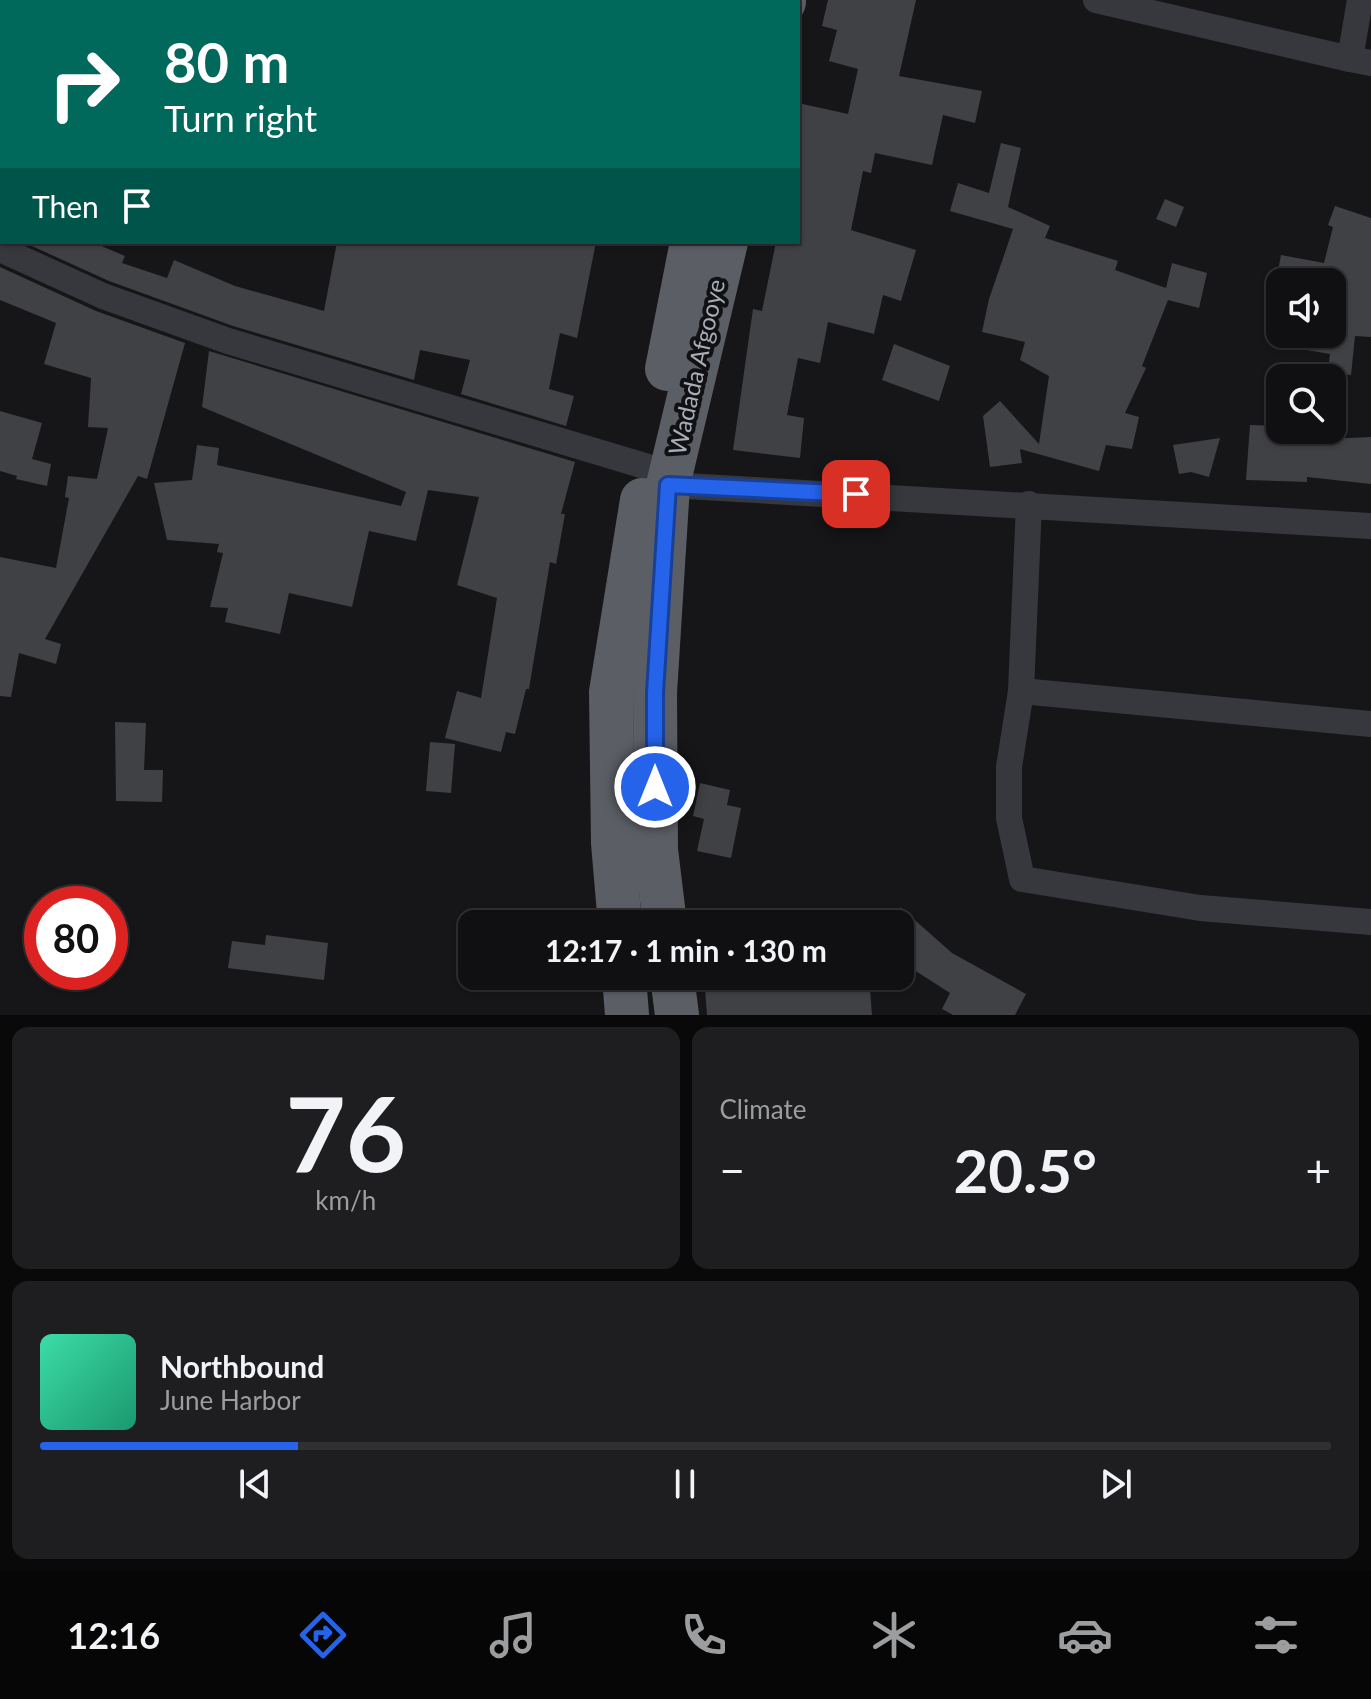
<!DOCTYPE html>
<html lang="en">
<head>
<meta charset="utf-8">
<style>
  :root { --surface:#101012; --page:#1e1e20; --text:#f1f3f6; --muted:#9c9d9f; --line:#303032; --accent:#2563eb }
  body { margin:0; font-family:Lato,sans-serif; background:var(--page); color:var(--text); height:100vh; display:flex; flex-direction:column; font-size:30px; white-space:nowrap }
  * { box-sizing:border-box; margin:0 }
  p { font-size:26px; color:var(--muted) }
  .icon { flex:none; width:44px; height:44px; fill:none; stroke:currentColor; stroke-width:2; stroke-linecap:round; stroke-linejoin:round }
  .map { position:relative; height:1015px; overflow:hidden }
  .drawer { display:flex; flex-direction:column; gap:12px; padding:12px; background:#09090a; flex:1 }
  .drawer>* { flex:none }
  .banner { position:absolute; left:0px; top:0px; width:800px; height:244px; box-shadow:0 2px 6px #0004,0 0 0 2px var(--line); background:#00695c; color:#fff; overflow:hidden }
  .tools { position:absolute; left:1266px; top:268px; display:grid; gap:16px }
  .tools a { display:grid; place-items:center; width:80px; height:80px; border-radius:16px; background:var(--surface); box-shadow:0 2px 6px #0004,0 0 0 2px var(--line); font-size:40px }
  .speed { position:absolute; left:24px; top:886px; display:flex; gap:16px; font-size:40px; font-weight:700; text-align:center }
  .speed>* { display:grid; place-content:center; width:104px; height:104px; border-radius:50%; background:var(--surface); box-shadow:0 2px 6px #0004,0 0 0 2px var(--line); line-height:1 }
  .speed .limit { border:12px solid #d22; background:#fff; color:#111 }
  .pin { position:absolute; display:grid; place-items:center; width:68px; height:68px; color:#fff; margin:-34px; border-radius:16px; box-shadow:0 4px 12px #0006 }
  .me { position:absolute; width:88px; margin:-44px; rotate:0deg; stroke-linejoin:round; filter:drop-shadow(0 0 6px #0008) }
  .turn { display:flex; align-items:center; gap:28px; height:168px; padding:0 32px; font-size:36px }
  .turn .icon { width:104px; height:104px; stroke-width:2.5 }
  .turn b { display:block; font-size:56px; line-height:68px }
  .then { display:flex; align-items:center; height:76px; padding:0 32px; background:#0003; gap:16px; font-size:30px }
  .big { font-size:60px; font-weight:700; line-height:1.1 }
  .drawer .widget { flex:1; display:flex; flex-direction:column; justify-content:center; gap:12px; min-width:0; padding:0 28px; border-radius:16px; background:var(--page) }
  .drawer .dial { align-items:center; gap:0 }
  .dial b { font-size:104px; line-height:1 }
  .song { display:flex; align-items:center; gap:24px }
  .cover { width:96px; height:96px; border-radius:12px; background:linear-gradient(135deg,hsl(160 70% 55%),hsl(160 70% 35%)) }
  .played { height:8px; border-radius:4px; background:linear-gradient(90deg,var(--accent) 20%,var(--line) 20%) }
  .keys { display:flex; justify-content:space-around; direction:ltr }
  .heat { display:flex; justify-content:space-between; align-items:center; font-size:44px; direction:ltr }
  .drawer .tiles { flex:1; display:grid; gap:12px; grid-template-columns:1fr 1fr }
  .widget:last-child { grid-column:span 2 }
  .trip { position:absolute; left:458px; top:910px; width:456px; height:80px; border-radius:16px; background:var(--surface); box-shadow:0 2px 6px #0004,0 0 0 2px var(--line); font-weight:700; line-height:80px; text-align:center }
  .tab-bar { display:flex; height:128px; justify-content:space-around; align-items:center; background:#060607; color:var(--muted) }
  .tab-bar .icon { width:56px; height:56px }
  .tab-bar .current { color:var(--accent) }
  .tab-bar b { font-size:36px; color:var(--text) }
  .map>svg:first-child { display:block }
  .building { fill:#404145 }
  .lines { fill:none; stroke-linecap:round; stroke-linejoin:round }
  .minor { stroke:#37383d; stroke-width:26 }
  .trunk { stroke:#5b5e65; stroke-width:44 }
  .route-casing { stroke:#184099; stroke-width:20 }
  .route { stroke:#2563eb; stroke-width:14 }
  .labels { text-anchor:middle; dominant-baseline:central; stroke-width:8; stroke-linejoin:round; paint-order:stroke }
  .street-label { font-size:24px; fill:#a8adb8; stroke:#111113 }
</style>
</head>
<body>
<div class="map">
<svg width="1371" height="1015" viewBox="0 0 1371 1015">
  <rect width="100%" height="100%" fill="#161618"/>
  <g class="building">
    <polygon points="828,0 916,0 899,76 982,91 975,123 943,115 932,165 875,153 871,173 863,171 851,230 916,250 901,301 883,295 874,334 828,322 820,363 798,358 787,415 804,418 800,458 733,450 753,309 762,311 776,242 798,242 798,103 848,114 858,69 829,61 837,30 822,26"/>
    <polygon points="1001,143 1021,148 1008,207 1050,226 1045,238 1118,261 1115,270 1166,288 1172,263 1207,273 1199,308 1168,300 1142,366 1146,368 1125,413 1139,417 1132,449 1106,445 1099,471 1020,449 1022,463 990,467 983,416 1000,401 1039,444 1049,376 1020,360 1025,342 982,332 989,299 1013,229 950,211 958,183 989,193"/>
    <polygon points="1165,199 1184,207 1176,227 1156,219"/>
    <polygon points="1335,206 1371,218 1371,337 1355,336 1351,375 1328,372 1330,354 1283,346 1284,334 1332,334 1332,282 1276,282 1281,255 1324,263 1333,227 1328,225"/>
    <polygon points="23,242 92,242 125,256 122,263 167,278 174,260 235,286 324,311 337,242 596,242 577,338 560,333 549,389 574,396 566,426 461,394 470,360 420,350 414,380 233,326 109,281"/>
    <polygon points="0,267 96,311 185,343 147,479 138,476 45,639 61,644 56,664 19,653 11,697 0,696 0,557 56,568 69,498 65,497 68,476 97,479 108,428 88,427 91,378 44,364 56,323 0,300"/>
    <polygon points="894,344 950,366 939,401 882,380"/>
    <polygon points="209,351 575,462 561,514 565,514 556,564 550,562 529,689 526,689 515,734 506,732 501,752 445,738 457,691 481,698 497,598 457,585 479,497 428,490 416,541 369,531 352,607 289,593 280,634 225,622 228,608 210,607 223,553 217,552 219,544 167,540 154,483 192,480 197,445 219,448 217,465 401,506 406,492 202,407"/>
    <polygon points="0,411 42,423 32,459 51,464 47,486 16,479 17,476 0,471"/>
    <polygon points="1250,425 1280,426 1280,430 1326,430 1325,439 1371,437 1371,484 1307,477 1307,482 1246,480"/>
    <polygon points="1220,438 1209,477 1191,472 1179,474 1173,445"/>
    <polygon points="115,722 146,723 144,770 163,770 162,802 116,801"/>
    <polygon points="430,742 455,744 451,793 426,791"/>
    <polygon points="700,783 730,790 727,805 741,808 731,858 697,851 704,819 693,816"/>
    <polygon points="900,907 952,953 1026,994 1015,1015 953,1015 942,1009 950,993 900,961"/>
    <polygon points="266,935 328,943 324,980 228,968 232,941 265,945"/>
    <polygon points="704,976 813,976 814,991 827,976 869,976 872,1015 707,1015"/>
  </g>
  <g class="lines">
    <g class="minor">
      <polyline points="1096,0 1350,59"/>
      <polyline points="1360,0 1350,59 1371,63"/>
      <polyline points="0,62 2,63"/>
      <polyline points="0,249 103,296 228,341 648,467"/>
      <polyline points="668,485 1371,526"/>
      <polyline points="1029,504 1021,691 1371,724"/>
      <polyline points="1021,691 1009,767 1009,818 1022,879 1200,908 1371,922"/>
    </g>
    <g class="trunk">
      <polyline points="740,2 740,0"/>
      <polyline points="784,2 784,0"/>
      <polyline points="667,369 692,242"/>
      <polyline points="620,924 613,843 611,692 642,500"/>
      <polyline points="665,924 656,850 655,693 668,485 726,242"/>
      <polyline points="624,976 627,1015"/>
      <polyline points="672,976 677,1015"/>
    </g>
  </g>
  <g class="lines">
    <g class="route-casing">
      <polyline id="route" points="655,787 655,693 668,485 856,494"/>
    </g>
    <use href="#route" class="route"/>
  </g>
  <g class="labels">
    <g class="street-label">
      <text transform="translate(696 367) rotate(-77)">Wadada Afgooye</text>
    </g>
  </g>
</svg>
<div class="tools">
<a><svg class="icon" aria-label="sound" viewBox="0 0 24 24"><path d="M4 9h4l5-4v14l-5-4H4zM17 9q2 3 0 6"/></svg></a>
<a><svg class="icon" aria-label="search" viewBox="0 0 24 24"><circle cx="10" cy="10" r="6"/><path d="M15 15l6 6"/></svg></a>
</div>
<div class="speed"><div class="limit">80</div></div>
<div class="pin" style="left:856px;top:494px;background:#d93025"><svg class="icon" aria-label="arrive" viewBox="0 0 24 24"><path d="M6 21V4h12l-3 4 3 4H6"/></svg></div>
<svg class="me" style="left:655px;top:787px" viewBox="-20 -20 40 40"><circle r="17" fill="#2563eb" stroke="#fff" stroke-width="3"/><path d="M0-11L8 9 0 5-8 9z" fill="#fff"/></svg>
<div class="trip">12:17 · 1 min · 130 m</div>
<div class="banner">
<div class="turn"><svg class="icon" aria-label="right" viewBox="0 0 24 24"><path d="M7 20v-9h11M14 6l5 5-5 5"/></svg><div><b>80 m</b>Turn right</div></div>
<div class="then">Then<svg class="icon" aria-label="arrive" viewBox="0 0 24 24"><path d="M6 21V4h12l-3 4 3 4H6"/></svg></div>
</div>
</div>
<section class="drawer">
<div class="tiles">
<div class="widget dial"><b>76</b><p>km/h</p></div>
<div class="widget"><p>Climate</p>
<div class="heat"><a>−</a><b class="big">20.5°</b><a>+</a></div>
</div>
<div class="widget">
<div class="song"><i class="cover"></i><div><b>Northbound</b><p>June Harbor</p></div></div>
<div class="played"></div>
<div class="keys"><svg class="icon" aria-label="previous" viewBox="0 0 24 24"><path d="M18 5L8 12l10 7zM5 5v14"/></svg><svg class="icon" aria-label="pause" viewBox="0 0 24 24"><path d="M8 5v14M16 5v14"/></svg><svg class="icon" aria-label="next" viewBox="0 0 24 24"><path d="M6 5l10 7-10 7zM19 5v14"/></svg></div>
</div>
</div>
</section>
<nav class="tab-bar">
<b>12:16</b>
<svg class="icon current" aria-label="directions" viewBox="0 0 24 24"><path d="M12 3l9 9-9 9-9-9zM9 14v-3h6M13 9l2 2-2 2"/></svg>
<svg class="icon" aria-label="music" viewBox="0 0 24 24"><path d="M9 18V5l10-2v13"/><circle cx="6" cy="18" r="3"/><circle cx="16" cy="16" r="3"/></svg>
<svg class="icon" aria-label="phone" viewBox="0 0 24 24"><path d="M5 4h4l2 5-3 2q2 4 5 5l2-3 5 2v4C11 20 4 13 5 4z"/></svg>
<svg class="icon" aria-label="climate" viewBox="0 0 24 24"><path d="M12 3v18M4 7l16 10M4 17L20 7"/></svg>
<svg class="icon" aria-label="car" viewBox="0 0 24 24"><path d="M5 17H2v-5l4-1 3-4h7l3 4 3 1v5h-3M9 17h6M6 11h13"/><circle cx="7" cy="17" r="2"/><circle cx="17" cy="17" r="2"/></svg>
<svg class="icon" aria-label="filters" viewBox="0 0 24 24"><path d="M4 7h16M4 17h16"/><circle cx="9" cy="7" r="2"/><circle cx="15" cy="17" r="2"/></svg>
</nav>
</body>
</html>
